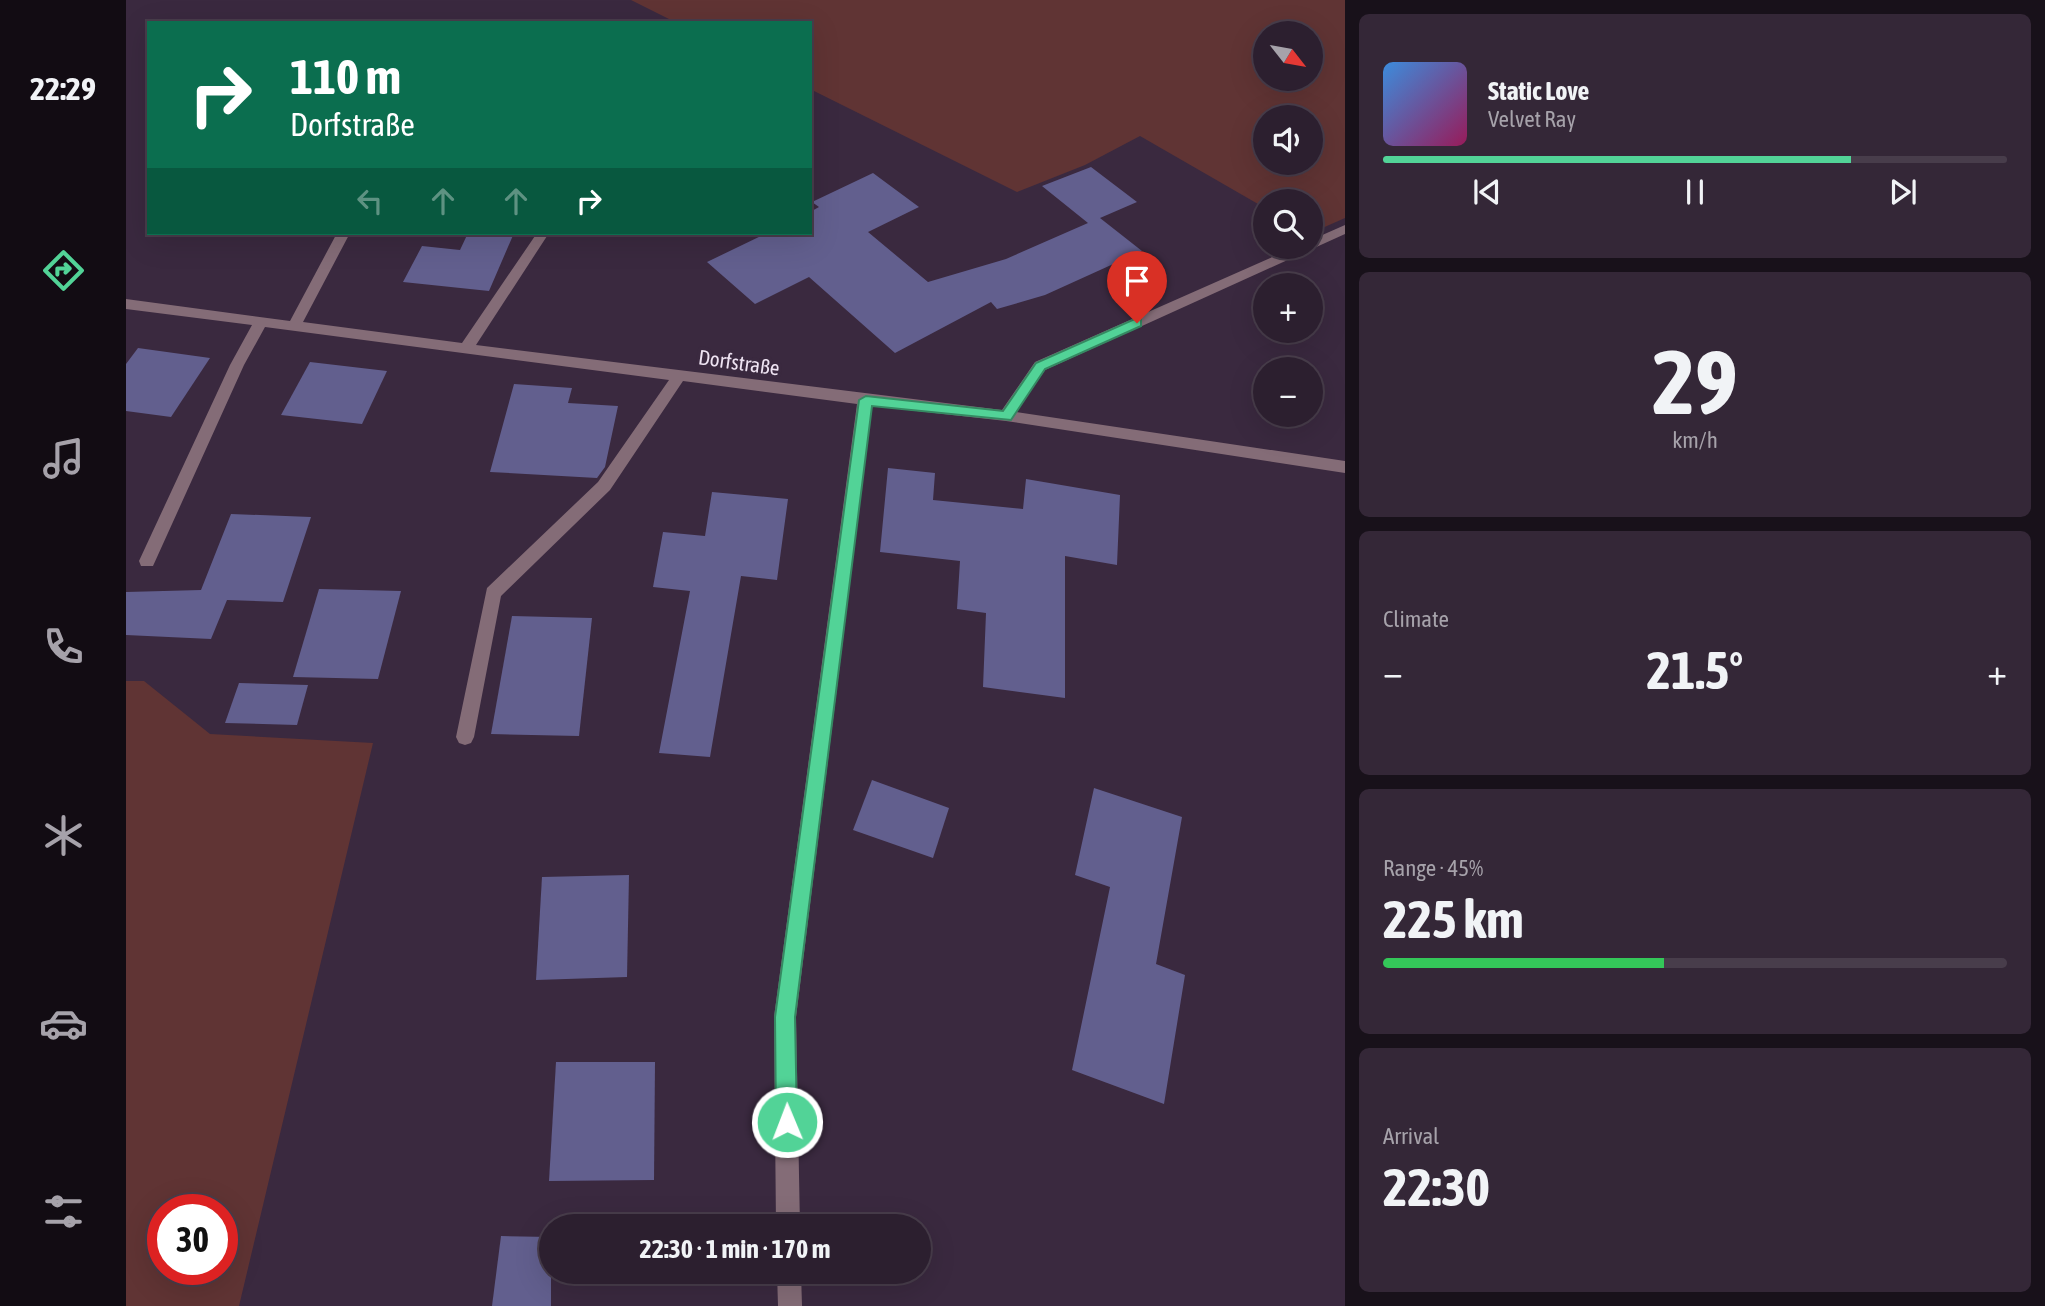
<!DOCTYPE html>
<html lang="en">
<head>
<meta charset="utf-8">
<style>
  :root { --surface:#2c1f2f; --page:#342737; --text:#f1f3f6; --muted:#a6a2aa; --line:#483d4b; --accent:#52d397 }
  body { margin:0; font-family:"Asap Condensed",sans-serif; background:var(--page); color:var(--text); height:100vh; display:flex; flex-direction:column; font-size:26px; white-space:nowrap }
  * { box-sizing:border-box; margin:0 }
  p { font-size:23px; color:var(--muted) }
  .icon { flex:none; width:38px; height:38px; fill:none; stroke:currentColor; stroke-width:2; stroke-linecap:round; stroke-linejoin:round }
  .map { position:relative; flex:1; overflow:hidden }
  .details { display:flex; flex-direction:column; gap:14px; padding:14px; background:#18111a; width:700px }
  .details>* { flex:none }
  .banner { position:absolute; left:21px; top:21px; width:665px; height:214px; border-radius:0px; box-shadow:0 7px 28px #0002,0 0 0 2px var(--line); background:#0b6e4f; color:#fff; overflow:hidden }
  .needle { width:46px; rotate:121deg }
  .buttons { position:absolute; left:1127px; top:21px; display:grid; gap:14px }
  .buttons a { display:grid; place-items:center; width:70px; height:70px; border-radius:50%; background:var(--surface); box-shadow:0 7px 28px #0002,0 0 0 2px var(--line); font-size:35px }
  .speed { position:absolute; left:21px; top:1194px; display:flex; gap:14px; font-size:35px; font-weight:700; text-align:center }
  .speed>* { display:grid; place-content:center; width:91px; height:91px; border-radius:50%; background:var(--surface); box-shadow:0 7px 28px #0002,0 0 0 2px var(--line); line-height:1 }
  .speed .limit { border:10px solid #d22; background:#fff; color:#111 }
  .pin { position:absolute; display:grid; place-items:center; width:60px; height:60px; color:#fff; margin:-72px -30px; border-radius:50% 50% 50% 0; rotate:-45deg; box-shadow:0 0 7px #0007 }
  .pin .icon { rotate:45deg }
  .me { position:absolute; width:77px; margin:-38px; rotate:359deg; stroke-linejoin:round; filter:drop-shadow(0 0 5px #0008) }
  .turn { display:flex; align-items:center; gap:24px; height:147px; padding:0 28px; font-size:32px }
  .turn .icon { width:91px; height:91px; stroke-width:2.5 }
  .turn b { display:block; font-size:49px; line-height:60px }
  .lanes { display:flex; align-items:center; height:66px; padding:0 28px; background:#0003; justify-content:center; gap:35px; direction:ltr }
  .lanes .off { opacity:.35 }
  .big { font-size:52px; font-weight:700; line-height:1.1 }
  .details .card { flex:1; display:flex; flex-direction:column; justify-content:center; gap:10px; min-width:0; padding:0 24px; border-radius:10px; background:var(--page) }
  .details .dial { align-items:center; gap:0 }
  .dial b { font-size:91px; line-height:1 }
  .song { display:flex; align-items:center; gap:21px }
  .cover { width:84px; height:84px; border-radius:10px; background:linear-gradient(135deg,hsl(210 70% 55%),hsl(330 70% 35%)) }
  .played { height:7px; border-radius:4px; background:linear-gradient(90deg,var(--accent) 75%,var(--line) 75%) }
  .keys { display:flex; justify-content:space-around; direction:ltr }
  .heat { display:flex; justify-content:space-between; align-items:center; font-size:38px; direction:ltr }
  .charge { height:10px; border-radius:5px; background:linear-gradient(90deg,#34c759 45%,var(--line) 0) }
  .trip { position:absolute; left:413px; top:1214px; width:392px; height:70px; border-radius:35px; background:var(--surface); box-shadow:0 7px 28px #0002,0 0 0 2px var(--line); font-weight:700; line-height:70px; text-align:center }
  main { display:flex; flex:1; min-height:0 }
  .tabs { display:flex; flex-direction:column; width:126px; justify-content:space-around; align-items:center; background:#120c13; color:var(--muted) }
  .tabs .icon { width:49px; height:49px }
  .tabs .current { color:var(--accent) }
  .tabs b { font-size:32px; color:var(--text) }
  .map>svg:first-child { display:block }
  .green { fill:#603434; fill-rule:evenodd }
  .building { fill:#625f8e }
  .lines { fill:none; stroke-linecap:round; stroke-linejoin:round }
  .minor { fill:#846c77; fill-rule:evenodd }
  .route { fill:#52d397; stroke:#358962; stroke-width:2 }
  .labels { text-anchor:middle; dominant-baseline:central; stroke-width:7; stroke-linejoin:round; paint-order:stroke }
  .street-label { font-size:21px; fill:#eee3f2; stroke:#3a293f }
</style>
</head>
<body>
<main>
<nav class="tabs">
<b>22:29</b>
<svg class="icon current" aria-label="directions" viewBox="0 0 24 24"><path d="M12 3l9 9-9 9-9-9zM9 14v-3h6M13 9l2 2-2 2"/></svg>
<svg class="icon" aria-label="music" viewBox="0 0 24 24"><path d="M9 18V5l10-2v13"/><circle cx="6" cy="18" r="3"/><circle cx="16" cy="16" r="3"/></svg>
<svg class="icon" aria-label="phone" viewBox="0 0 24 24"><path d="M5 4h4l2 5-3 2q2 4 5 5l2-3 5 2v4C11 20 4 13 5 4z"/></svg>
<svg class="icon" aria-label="climate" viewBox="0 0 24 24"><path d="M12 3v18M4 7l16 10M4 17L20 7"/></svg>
<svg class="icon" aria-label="car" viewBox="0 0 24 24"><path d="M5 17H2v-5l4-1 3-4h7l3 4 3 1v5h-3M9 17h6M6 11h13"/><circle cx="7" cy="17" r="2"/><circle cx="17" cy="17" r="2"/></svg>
<svg class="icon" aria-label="filters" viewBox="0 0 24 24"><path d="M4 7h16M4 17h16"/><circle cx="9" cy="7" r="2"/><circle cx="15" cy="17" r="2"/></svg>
</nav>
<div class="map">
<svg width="1219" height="1306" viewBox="0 0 1219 1306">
  <rect width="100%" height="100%" fill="#3a293f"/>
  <g class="green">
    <path d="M505,0H1219V218L1185,233V201H1139V208L1014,136L959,165L891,192L684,89V23H551ZM1139,33H1185V79H1139ZM1139,117H1185V163H1139Z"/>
    <path d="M0,681H18L84,734L247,743L113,1306H0ZM37,1209H96V1269H37Z"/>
  </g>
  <g class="building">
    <polygon points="965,167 1011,202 974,218 1016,251 919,295 871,309 865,302 769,353 683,277 629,304 581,262 641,233 684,233 684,212 693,207 686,202 747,173 793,207 742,232 802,282 880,259 962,223 916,186"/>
    <polygon points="342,233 388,233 363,291 277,282 296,246 334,250"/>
    <polygon points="12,348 84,358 45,417 0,411 0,364"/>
    <polygon points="184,362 261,371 236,424 155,415"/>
    <polygon points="388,384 446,388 442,403 492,406 479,467 471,478 364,472"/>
    <polygon points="762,468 809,473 807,500 897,509 900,479 994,495 991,565 939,556 939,698 857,687 860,613 831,609 834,561 754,552"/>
    <polygon points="586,492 662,499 651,580 615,576 584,757 533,753 564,591 527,587 537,532 579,536"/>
    <polygon points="105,514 185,517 157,602 101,600 85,639 0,635 0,592 75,590"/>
    <polygon points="193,589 275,591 252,679 167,677"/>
    <polygon points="386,616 466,618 453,736 365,734"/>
    <polygon points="113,683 182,685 171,725 99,723"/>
    <polygon points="746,780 823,808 807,858 727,830"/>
    <polygon points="968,788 1056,817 1030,964 1059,975 1038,1104 946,1070 984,887 949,875"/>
    <polygon points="503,875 501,977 410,980 416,877"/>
    <polygon points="430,1062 529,1062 528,1180 423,1181"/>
    <polygon points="375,1236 425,1237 425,1306 366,1306"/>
  </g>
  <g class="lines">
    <g class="minor">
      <polygon points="1219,225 1219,234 919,370 890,412 1219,461 1219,473 880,421 746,406 670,1017 674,1227 650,1227 648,1017 731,404 557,381 484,490 375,596 348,737 345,743 339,745 333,743 330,737 361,588 472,482 543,380 139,327 118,365 27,566 15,566 13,561 104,365 126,325 0,309 0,299 164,321 211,233 224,233 177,322 336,343 411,233 423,233 350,345 876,410 909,362 1169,247 1185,247 1185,240"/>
      <polygon points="651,1272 675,1272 676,1306 652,1306"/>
    </g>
  </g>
  <polygon class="route" points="1011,318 1015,319 1015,326 919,369 885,420 746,406 669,1017 671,1122 668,1129 661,1132 653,1129 650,1122 649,1017 733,400 740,396 877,411 910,363"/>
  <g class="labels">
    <g class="street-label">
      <text transform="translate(613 362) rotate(8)">Dorfstraße</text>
    </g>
  </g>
</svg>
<div class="buttons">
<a><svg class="needle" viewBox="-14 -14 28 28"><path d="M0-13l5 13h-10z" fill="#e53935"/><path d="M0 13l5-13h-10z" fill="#a6a2aa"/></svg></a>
<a><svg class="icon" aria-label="sound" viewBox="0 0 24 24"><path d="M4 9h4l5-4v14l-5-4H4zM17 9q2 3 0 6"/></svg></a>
<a><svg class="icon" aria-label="search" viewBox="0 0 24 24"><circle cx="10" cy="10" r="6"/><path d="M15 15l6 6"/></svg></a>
<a>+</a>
<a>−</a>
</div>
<div class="speed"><div class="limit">30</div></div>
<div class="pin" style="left:1011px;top:323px;background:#d93025"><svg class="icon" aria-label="arrive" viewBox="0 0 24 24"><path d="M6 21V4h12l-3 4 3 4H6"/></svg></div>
<svg class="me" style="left:661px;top:1122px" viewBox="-20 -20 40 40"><circle r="17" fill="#52d397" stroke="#fff" stroke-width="3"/><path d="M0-11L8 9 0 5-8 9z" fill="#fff"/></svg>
<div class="trip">22:30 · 1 min · 170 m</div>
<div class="banner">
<div class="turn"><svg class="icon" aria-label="right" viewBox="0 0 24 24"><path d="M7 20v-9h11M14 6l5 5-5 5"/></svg><div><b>110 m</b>Dorfstraße</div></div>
<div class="lanes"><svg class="icon off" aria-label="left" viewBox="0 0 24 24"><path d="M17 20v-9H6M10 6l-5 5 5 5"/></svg><svg class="icon off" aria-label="ahead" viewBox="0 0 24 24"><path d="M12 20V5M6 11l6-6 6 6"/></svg><svg class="icon off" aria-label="ahead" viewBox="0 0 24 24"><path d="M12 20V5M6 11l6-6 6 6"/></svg><svg class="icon" aria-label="right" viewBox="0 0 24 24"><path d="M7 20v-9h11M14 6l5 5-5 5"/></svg></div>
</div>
</div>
<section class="details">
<div class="card">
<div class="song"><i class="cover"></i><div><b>Static Love</b><p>Velvet Ray</p></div></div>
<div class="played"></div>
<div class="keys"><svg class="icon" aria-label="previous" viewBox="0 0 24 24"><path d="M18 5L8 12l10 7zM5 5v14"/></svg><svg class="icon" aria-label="pause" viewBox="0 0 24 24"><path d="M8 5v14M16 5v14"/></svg><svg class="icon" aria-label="next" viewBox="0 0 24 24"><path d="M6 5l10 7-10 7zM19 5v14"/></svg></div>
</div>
<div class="card dial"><b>29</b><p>km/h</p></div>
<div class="card"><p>Climate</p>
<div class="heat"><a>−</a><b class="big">21.5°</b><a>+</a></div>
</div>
<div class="card"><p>Range · 45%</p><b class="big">225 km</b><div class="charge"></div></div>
<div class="card"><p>Arrival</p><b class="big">22:30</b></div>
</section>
</main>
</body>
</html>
